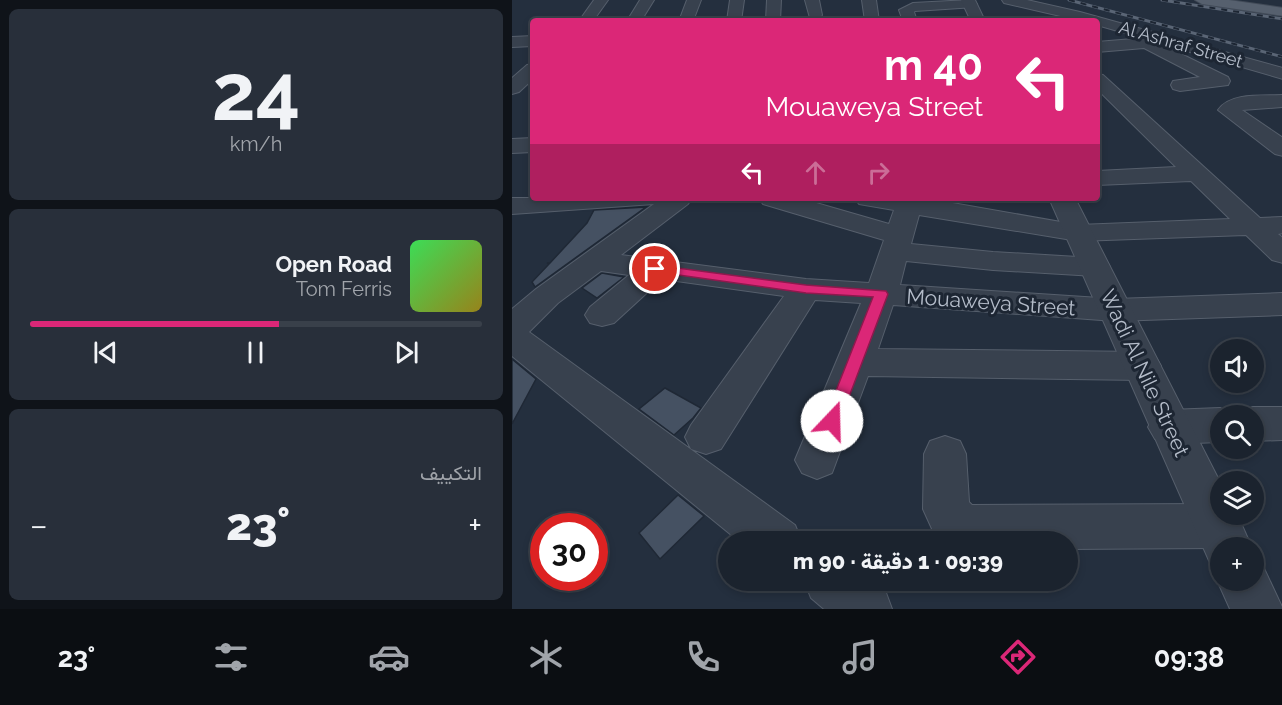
<!DOCTYPE html>
<html lang="ar">
<head>
<meta charset="utf-8">
<style>
  :root { --surface:#1b232e; --page:#282f3a; --text:#f1f3f6; --muted:#a0a4aa; --line:#39404a; --accent:#db2777 }
  body { margin:0; font-family:Raleway,Vazirmatn,sans-serif; background:var(--page); color:var(--text); direction:rtl; height:100vh; display:flex; flex-direction:column; font-size:22px; white-space:nowrap }
  * { box-sizing:border-box; margin:0 }
  p { font-size:20px; color:var(--muted) }
  .icon { flex:none; width:33px; height:33px; fill:none; stroke:currentColor; stroke-width:2; stroke-linecap:round; stroke-linejoin:round }
  .map { position:relative; flex:1; overflow:hidden; direction:ltr }
  .sheet { display:flex; flex-direction:column; gap:9px; padding:9px; background:#0f1319; width:512px }
  .sheet>* { flex:none }
  .hud { position:absolute; left:18px; top:18px; width:570px; height:183px; border-radius:6px; box-shadow:0 3px 9px #0003,0 0 0 2px var(--line); direction:rtl; background:#db2777; color:#fff; overflow:hidden }
  .controls { position:absolute; left:698px; top:339px; display:grid; gap:12px }
  .controls a { display:grid; place-items:center; width:54px; height:54px; border-radius:50%; background:var(--surface); box-shadow:0 3px 9px #0003,0 0 0 2px var(--line); font-size:30px }
  .speed { position:absolute; left:18px; top:513px; display:flex; gap:12px; font-size:30px; font-weight:700; text-align:center }
  .speed>* { display:grid; place-content:center; width:78px; height:78px; border-radius:50%; background:var(--surface); box-shadow:0 3px 9px #0003,0 0 0 2px var(--line); line-height:1 }
  .speed .limit { border:9px solid #d22; background:#fff; color:#111 }
  .pin { position:absolute; display:grid; place-items:center; width:51px; height:51px; color:#fff; margin:-26px; border:3px solid #fff; border-radius:50%; box-shadow:0 2px 6px #0007 }
  .me { position:absolute; width:66px; margin:-33px; rotate:21deg; stroke-linejoin:round; filter:drop-shadow(0 0 4px #0008) }
  .turn { display:flex; align-items:center; gap:21px; height:126px; padding:0 18px; font-size:27px }
  .turn .icon { width:78px; height:78px; stroke-width:2.5 }
  .turn b { display:block; font-size:42px; line-height:51px }
  .lanes { display:flex; align-items:center; height:57px; padding:0 18px; background:#0003; justify-content:center; gap:30px; direction:ltr }
  .lanes .off { opacity:.35 }
  .big { font-size:45px; font-weight:800; line-height:1.1 }
  .sheet .card { flex:1; display:flex; flex-direction:column; justify-content:center; gap:9px; min-width:0; padding:0 21px; border-radius:9px; background:var(--page) }
  .sheet .dial { align-items:center; gap:0 }
  .dial b { font-size:78px; line-height:1 }
  .song { display:flex; align-items:center; gap:18px }
  .cover { width:72px; height:72px; border-radius:9px; background:linear-gradient(135deg,hsl(130 70% 55%),hsl(50 70% 35%)) }
  .played { height:6px; border-radius:3px; background:linear-gradient(90deg,var(--accent) 55%,var(--line) 55%) }
  .keys { display:flex; justify-content:space-around; direction:ltr }
  .heat { display:flex; justify-content:space-between; align-items:center; font-size:33px; direction:ltr }
  .trip { position:absolute; left:206px; top:531px; width:360px; height:60px; border-radius:30px; background:var(--surface); box-shadow:0 3px 9px #0003,0 0 0 2px var(--line); font-weight:800; line-height:60px; text-align:center; direction:rtl }
  .tabs { display:flex; height:96px; justify-content:space-around; align-items:center; background:#0b0e12; color:var(--muted) }
  .tabs .icon { width:42px; height:42px }
  .tabs .selected { color:var(--accent) }
  .tabs b { font-size:27px; color:var(--text) }
  main { display:flex; flex:1; min-height:0 }
  .map>svg:first-child { display:block }
  .building { fill:#455162; stroke:#1f2835; stroke-width:1.5 }
  .lines { fill:none; stroke-linecap:round; stroke-linejoin:round }
  .minor-casing { stroke:#565f6c; stroke-width:2 }
  .tertiary-casing { stroke:#565f6c; stroke-width:2 }
  .primary-casing { stroke:#414a57; stroke-width:2 }
  .minor { fill:#38414e; fill-rule:evenodd }
  .tertiary { fill:#38414e; fill-rule:evenodd }
  .primary { fill:#56606e; fill-rule:evenodd }
  .rail-casing { stroke:#5a6575; stroke-width:3 }
  .rail { stroke:#1d2633; stroke-width:2; stroke-dasharray:6; stroke-linecap:butt }
  .route { fill:#db2777; stroke:#8e194d; stroke-width:1.5 }
  .labels { text-anchor:middle; dominant-baseline:central; stroke-width:6; stroke-linejoin:round; paint-order:stroke }
  .far-street-label { font-size:18px; fill:#b4bcc9; stroke:#1d2633 }
  .street-label { font-size:21px; fill:#b4bcc9; stroke:#1d2633 }
</style>
</head>
<body>
<main>
<div class="map">
<svg width="771" height="609" viewBox="0 0 771 609">
  <rect width="100%" height="100%" fill="#242f3e"/>
  <g class="building">
    <polygon points="134,207 23,287 20,282 37,264 35,263 38,263 75,223 82,210"/>
    <polygon points="90,273 112,277 85,298 70,288"/>
    <polygon points="0,359 24,379 0,424"/>
    <polygon points="153,388 189,408 181,418 162,435 127,409"/>
    <polygon points="166,495 192,516 148,559 127,533"/>
  </g>
  <g class="lines">
    <g class="minor-casing">
      <g id="minor">
        <polygon points="82,0 96,0 81,21 67,21"/>
        <polygon points="128,0 142,0 129,21 115,21"/>
        <polygon points="175,0 189,0 181,21 167,21"/>
        <polygon points="218,0 232,0 229,21 215,21"/>
        <polygon points="255,0 269,0 268,21 254,21"/>
        <polygon points="293,0 307,0 310,15 308,18 298,18"/>
        <polygon points="350,0 364,0 367,21 353,21"/>
        <polygon points="458,0 465,4 463,7 403,11 402,12 405,21 391,21 387,10 401,3"/>
        <polygon points="21,36 21,46 0,47 0,37"/>
        <polygon points="657,36 665,41 663,44 653,46 716,77 718,81 716,85 668,91 661,89 659,85 661,81 688,77 632,48 585,52 585,42"/>
        <polygon points="21,64 21,79 7,92 0,94 0,78 15,65"/>
        <polygon points="585,74 591,75 748,218 771,217 771,233 766,234 771,238 771,263 760,260 734,235 566,241 407,215 399,244 481,252 583,258 594,260 598,267 594,274 583,276 481,270 394,261 388,285 603,299 771,293 771,315 603,321 381,305 366,349 630,352 643,356 649,366 643,376 630,380 356,376 320,473 305,479 290,473 283,460 349,303 303,300 209,449 194,454 179,449 173,437 179,425 272,296 150,279 102,323 90,326 78,323 73,315 78,307 117,275 89,271 46,303 17,332 283,525 290,542 228,542 0,356 0,309 24,289 142,204 0,214 0,198 147,198 144,202 150,198 180,198 176,204 109,255 294,279 357,283 372,240 251,204 247,198 287,198 377,224 382,210 347,204 343,198 412,198 566,225 718,219 679,181 585,185 585,171 664,167 585,89"/>
        <path d="M771,95V107L730,110L771,138V156L763,154L706,110C718,92 751,96 771,95Z"/>
        <polygon points="21,138 21,152 0,153 0,139"/>
        <polygon points="741,407 771,407 771,440 741,441 741,416 725,416 727,412"/>
        <polygon points="708,408 724,416 708,416 708,442 657,444 643,439 636,427 643,415 657,410"/>
        <polygon points="433,436 448,441 454,454 457,502 460,505 706,504 708,504 708,514 725,514 730,526 723,542 706,548 555,549 555,542 434,542 421,531 411,509 412,454 418,441"/>
        <polygon points="292,580 360,580 373,590 380,609 312,609 299,598"/>
      </g>
    </g>
    <g class="tertiary-casing">
      <g id="tertiary">
        <polygon points="449,0 463,0 473,21 459,21"/>
        <polygon points="490,0 515,0 568,12 771,68 771,79 585,25 585,21 570,21 492,3"/>
        <polygon points="537,198 563,198 708,482 708,514 725,514 740,548 708,548 708,569 699,565"/>
        <polygon points="741,559 749,562 771,609 718,609 705,580 708,574 708,580 741,580"/>
      </g>
    </g>
    <g class="primary-casing">
      <polygon id="primary" points="683,0 717,0 771,8 771,16 690,4"/>
    </g>
    <use href="#minor" class="minor"/>
    <use href="#tertiary" class="tertiary"/>
    <use href="#primary" class="primary"/>
    <g class="rail-casing">
      <g id="rail">
        <polyline points="557,0 771,57"/>
        <polyline points="650,0 771,19"/>
      </g>
    </g>
    <use href="#rail" class="rail"/>
  </g>
  <polygon class="route" points="143,265 294,285 374,291 376,294 326,426 320,428 314,426 312,421 361,297 294,293 138,271 136,269"/>
  <g class="labels">
    <g class="far-street-label">
      <text transform="translate(669 44) rotate(16)">Al Ashraf Street</text>
    </g>
    <g class="street-label">
      <text transform="translate(479 302) rotate(4)">Mouaweya Street</text>
      <text transform="translate(633 373) rotate(65)">Wadi Al Nile Street</text>
    </g>
  </g>
</svg>
<div class="controls">
<a><svg class="icon" aria-label="sound" viewBox="0 0 24 24"><path d="M4 9h4l5-4v14l-5-4H4zM17 9q2 3 0 6"/></svg></a>
<a><svg class="icon" aria-label="search" viewBox="0 0 24 24"><circle cx="10" cy="10" r="6"/><path d="M15 15l6 6"/></svg></a>
<a><svg class="icon" aria-label="layers" viewBox="0 0 24 24"><path d="M12 4l9 5-9 5-9-5zM3 14l9 5 9-5"/></svg></a>
<a>+</a>
</div>
<div class="speed"><div class="limit">30</div></div>
<div class="pin" style="left:143px;top:269px;background:#d93025"><svg class="icon" aria-label="arrive" viewBox="0 0 24 24"><path d="M6 21V4h12l-3 4 3 4H6"/></svg></div>
<svg class="me" style="left:320px;top:421px" viewBox="-20 -20 40 40"><circle r="19" fill="#fff"/><path d="M0-13L10 11 0 6-10 11z" fill="#db2777"/></svg>
<div class="trip">09:39 · 1 دقيقة · 90 m</div>
<div class="hud">
<div class="turn"><svg class="icon" aria-label="left" viewBox="0 0 24 24"><path d="M17 20v-9H6M10 6l-5 5 5 5"/></svg><div><b>40 m</b>Mouaweya Street</div></div>
<div class="lanes"><svg class="icon" aria-label="left" viewBox="0 0 24 24"><path d="M17 20v-9H6M10 6l-5 5 5 5"/></svg><svg class="icon off" aria-label="ahead" viewBox="0 0 24 24"><path d="M12 20V5M6 11l6-6 6 6"/></svg><svg class="icon off" aria-label="right" viewBox="0 0 24 24"><path d="M7 20v-9h11M14 6l5 5-5 5"/></svg></div>
</div>
</div>
<section class="sheet">
<div class="card dial"><b>24</b><p>km/h</p></div>
<div class="card">
<div class="song"><i class="cover"></i><div><b>Open Road</b><p>Tom Ferris</p></div></div>
<div class="played"></div>
<div class="keys"><svg class="icon" aria-label="previous" viewBox="0 0 24 24"><path d="M18 5L8 12l10 7zM5 5v14"/></svg><svg class="icon" aria-label="pause" viewBox="0 0 24 24"><path d="M8 5v14M16 5v14"/></svg><svg class="icon" aria-label="next" viewBox="0 0 24 24"><path d="M6 5l10 7-10 7zM19 5v14"/></svg></div>
</div>
<div class="card"><p>التكييف</p>
<div class="heat"><a>−</a><b class="big">23°</b><a>+</a></div>
</div>
</section>
</main>
<nav class="tabs">
<b>09:38</b>
<svg class="icon selected" aria-label="directions" viewBox="0 0 24 24"><path d="M12 3l9 9-9 9-9-9zM9 14v-3h6M13 9l2 2-2 2"/></svg>
<svg class="icon" aria-label="music" viewBox="0 0 24 24"><path d="M9 18V5l10-2v13"/><circle cx="6" cy="18" r="3"/><circle cx="16" cy="16" r="3"/></svg>
<svg class="icon" aria-label="phone" viewBox="0 0 24 24"><path d="M5 4h4l2 5-3 2q2 4 5 5l2-3 5 2v4C11 20 4 13 5 4z"/></svg>
<svg class="icon" aria-label="climate" viewBox="0 0 24 24"><path d="M12 3v18M4 7l16 10M4 17L20 7"/></svg>
<svg class="icon" aria-label="car" viewBox="0 0 24 24"><path d="M5 17H2v-5l4-1 3-4h7l3 4 3 1v5h-3M9 17h6M6 11h13"/><circle cx="7" cy="17" r="2"/><circle cx="17" cy="17" r="2"/></svg>
<svg class="icon" aria-label="filters" viewBox="0 0 24 24"><path d="M4 7h16M4 17h16"/><circle cx="9" cy="7" r="2"/><circle cx="15" cy="17" r="2"/></svg>
<b>23°</b>
</nav>
</body>
</html>
